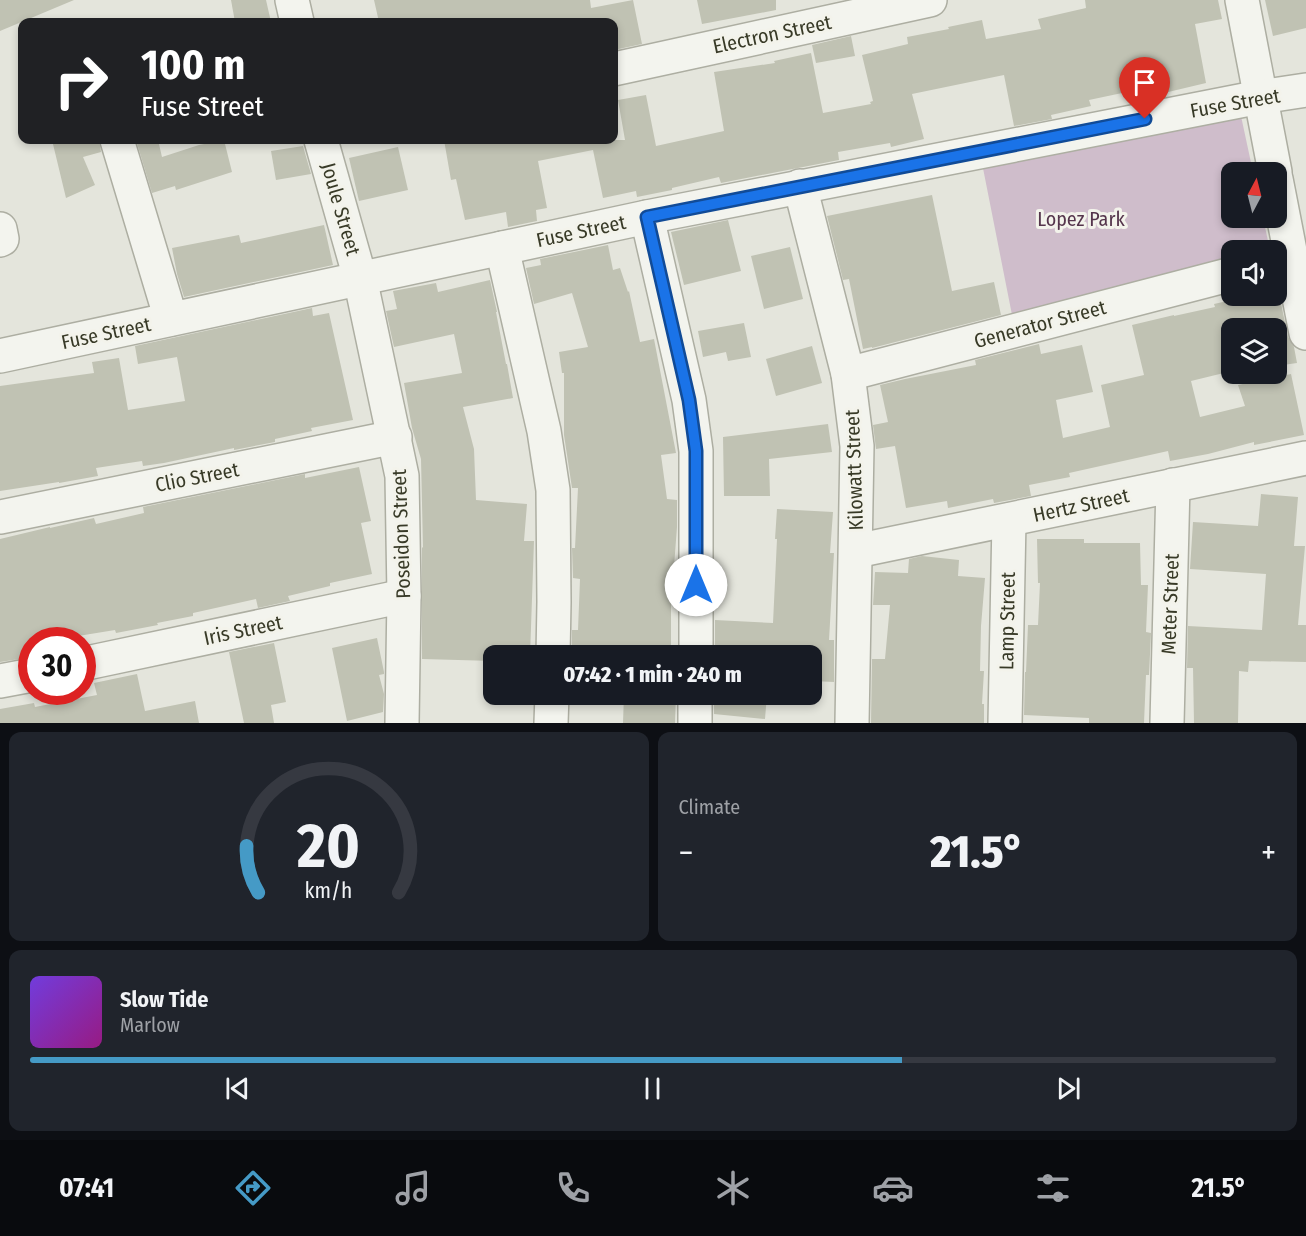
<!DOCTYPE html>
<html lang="en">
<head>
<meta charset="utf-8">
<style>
  :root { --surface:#171b24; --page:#20242c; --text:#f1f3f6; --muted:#9ea1a6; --line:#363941; --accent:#459ac6 }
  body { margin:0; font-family:"Fira Sans Condensed",sans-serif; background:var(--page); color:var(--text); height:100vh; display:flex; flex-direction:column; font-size:22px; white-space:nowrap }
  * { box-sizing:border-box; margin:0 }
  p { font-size:20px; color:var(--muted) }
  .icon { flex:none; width:33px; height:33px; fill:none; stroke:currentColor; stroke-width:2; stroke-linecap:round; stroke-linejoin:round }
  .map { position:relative; height:723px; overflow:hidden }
  .side { display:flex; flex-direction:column; gap:9px; padding:9px; background:#0d0f14; flex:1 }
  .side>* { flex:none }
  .banner { position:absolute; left:18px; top:18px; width:600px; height:126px; border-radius:12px; box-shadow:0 3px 9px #0003; background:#202124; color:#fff; overflow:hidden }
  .needle { width:39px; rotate:7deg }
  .tools { position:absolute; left:1221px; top:162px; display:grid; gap:12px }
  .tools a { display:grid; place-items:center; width:66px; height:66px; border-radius:12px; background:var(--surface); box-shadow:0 3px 9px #0003; font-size:30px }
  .speed { position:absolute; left:18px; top:627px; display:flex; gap:12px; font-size:30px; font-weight:700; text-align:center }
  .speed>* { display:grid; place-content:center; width:78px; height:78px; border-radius:50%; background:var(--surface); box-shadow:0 3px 9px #0003; line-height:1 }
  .speed .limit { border:9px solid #d22; background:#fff; color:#111 }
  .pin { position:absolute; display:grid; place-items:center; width:51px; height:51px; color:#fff; margin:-62px -26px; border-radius:50% 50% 50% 0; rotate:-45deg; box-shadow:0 0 6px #0007 }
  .pin .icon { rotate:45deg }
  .me { position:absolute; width:66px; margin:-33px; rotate:0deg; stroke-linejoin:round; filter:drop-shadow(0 0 4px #0008) }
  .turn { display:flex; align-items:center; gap:21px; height:126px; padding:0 24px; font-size:27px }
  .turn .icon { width:78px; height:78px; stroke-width:2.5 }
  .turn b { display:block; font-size:42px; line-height:51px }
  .big { font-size:45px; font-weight:800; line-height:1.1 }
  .side .widget { flex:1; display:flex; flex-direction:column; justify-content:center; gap:9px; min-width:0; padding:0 21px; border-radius:12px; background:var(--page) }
  .side .dial { align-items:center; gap:0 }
  .dial svg { height:156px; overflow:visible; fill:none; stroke:var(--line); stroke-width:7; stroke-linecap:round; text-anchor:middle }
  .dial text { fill:var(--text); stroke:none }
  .song { display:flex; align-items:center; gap:18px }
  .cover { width:72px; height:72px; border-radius:9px; background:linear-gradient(135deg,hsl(260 70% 55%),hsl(310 70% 35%)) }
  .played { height:6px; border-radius:3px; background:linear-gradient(90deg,var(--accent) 70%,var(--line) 70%) }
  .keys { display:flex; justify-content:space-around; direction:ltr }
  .heat { display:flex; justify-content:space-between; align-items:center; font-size:33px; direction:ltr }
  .side .tiles { flex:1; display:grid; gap:9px; grid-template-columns:1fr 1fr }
  .widget:last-child { grid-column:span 2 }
  .trip { position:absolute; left:483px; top:645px; width:339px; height:60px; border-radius:12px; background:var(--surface); box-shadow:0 3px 9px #0003; font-weight:800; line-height:60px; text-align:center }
  .menu { display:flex; height:96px; justify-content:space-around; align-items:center; background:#090b0e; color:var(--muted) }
  .menu .icon { width:42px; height:42px }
  .menu .active { color:var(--accent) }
  .menu b { font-size:27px; color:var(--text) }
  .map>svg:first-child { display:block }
  .green { fill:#cfbdcb }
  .building { fill:#c0c2b3 }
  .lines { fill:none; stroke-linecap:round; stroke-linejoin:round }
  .minor-casing { stroke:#adaea2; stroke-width:36 }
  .minor { stroke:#f3f4ee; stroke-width:33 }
  .route-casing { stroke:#114b97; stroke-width:15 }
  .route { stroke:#1a73e8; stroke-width:10 }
  .labels { text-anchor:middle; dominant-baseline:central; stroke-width:6; stroke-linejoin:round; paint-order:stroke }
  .street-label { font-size:20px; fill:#383a27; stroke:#f3f3eb }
  .park-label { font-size:20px; fill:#55354c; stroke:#f3f3eb }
</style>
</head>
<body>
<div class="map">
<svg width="1306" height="723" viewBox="0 0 1306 723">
  <rect width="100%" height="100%" fill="#e4e5dc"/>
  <polygon class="green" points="1238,102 1253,172 1232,172 1232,218 1263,218 1270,250 1232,250 1231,266 1014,325 980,153"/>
  <g class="building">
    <polygon points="0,0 74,0 0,31"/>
    <polygon points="231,0 266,0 271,22 235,22"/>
    <polygon points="374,0 590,0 591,8 633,0 642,44 614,50 614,22 379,22"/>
    <polygon points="697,0 776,0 776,10 702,24"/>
    <polygon points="1085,0 1218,0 1222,19 1195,24 1206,83 1143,98 1141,89 1089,100 1091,106 1051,115 1052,119 1014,126 1004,75 912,94 924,139 891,147 890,143 838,152 839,160 721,183 719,177 672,188 672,190 637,197 636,191 603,198 593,150 538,161 547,208 536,210 537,221 508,227 506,212 465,220 456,179 451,180 444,140 625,140 618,100 646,95 656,146 724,131 714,72 775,63 774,61 811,53 823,113 871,104 870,102 873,101 862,55 908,44 907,37 949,29 948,27 982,20 986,39 1041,29 1038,19 1086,8"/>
    <polygon points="1265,0 1306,0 1306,28 1273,36"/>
    <polygon points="851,36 855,56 816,63 812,45"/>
    <polygon points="52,140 99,140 101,152 83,157 95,185 66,198"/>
    <polygon points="136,140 158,140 162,157 199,145 224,140 232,172 176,190 175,186 152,193"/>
    <polygon points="303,146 311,174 276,180 271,151"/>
    <polygon points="398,147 408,190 359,201 349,158"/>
    <polygon points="932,195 952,291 994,282 1001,315 872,348 872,347 863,349 849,279 843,280 827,216"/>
    <polygon points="728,220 741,271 684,285 671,232"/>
    <polygon points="324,225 333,265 184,297 177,274 172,248 239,235 241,243"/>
    <polygon points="608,245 613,270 620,268 628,292 629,291 640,342 654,339 676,453 661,455 667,499 677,500 677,527 671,606 671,656 572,656 572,630 578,630 580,579 573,578 572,548 575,548 578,488 572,488 564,435 564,373 562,373 559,352 588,347 572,293 534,304 526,268 541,265 540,259"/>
    <polygon points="790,247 803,299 764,309 751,256"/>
    <polygon points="490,280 497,312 496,312 506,364 507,364 513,398 463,407 474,449 476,500 527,504 524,541 534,541 530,656 494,656 494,661 422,659 422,547 423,548 421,459 412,428 404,383 462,373 454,334 394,347 386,311 397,309 393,291 436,283 438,292"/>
    <polygon points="1276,289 1278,289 1288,337 1294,347 1297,363 1276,366 1276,328 1232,328 1232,371 1191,381 1200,417 1245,406 1238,385 1291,374 1304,435 1254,445 1254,442 1208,454 1170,461 1168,451 1069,473 1070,477 1029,485 1031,496 994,503 993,499 948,508 947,501 906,508 895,446 876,449 873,425 888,422 880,385 905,379 976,365 975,360 1039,344 1041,354 1082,345 1093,392 1056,400 1063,438 1110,427 1101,385 1144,375 1132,325 1174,315 1174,316 1215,307 1214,304 1250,296 1276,296"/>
    <polygon points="312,308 313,316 329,313 353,420 311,428 312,431 275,439 275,442 234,450 234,448 164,463 143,466 142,461 96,468 98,476 59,483 59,482 0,491 0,386 94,373 92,362 119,358 128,410 185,401 177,357 138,364 135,346"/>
    <polygon points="744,323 751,357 728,361 726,352 703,357 698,331"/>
    <polygon points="812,346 822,383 776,396 766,359"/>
    <polygon points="828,424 832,452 769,459 770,496 724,496 723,437"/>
    <polygon points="359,467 371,521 361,523 372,574 330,583 330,586 288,596 290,601 258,608 256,599 193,613 193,616 157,623 158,625 116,633 115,630 72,637 60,640 32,640 32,657 0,662 0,539 50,527 50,528 94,518 96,524 144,513 143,507 305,474 305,478"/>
    <polygon points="1261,494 1298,497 1294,546 1305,546 1298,625 1306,625 1306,662 1249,661 1248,672 1239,671 1238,723 1194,723 1193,668 1187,668 1188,626 1262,630 1266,574 1190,569 1193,522 1258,526"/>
    <polygon points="777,509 833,512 830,553 834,553 829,640 834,640 834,682 812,681 812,656 715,656 715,620 773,623 777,539 775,539"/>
    <polygon points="1037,539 1084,539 1084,543 1140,543 1141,585 1148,585 1146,632 1151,633 1149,675 1146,675 1144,723 1089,723 1089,718 1024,715 1025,672 1026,672 1028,625 1038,625 1040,583 1038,583"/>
    <polygon points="922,556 959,560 958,576 985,578 981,626 980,671 984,671 982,704 984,704 984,723 871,723 872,659 885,659 890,605 873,605 875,572 908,573 909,559"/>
    <polygon points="377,638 384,672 384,674 379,675 384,694 383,712 347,721 332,648"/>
    <polygon points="274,643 286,702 271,705 274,723 244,723 229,652"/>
    <polygon points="137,674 145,711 195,701 199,723 0,723 0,709 34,703 35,707 97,695 94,683"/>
    <polygon points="624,694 676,694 675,723 623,723"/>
    <polygon points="714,694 767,694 765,719 714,714"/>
  </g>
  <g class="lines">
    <g class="minor-casing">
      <g id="minor">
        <polyline points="292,0 297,22"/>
        <polyline points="1242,0 1275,172"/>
        <polyline points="614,69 930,0"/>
        <polyline points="117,140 171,319"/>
        <polyline points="321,140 360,278 402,476 404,596 402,723"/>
        <polyline points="1276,179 1306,333"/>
        <polyline points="800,186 848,374 857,446 852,723"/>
        <polyline points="647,217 689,400 696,451 696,656"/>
        <polyline points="0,229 2,239 0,240"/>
        <polyline points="502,248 544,431 553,490 554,602 553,656"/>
        <polyline points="0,356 647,217 1260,97 1306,90"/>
        <polyline points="848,374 1232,274"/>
        <polyline points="0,517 395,437"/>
        <polyline points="856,551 1306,458"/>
        <polyline points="82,664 404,596"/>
        <polyline points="0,681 32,675"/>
        <polyline points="551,723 552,694"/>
        <polyline points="695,723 695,694"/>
        <polyline points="1005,723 1009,520"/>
        <polyline points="1167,723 1173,485"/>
      </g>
    </g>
    <use href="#minor" class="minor"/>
  </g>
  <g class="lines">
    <g class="route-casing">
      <polyline id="route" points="696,585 696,451 689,400 647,217 1145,119"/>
    </g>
    <use href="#route" class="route"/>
  </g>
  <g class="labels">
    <g class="street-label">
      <text transform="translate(772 34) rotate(-12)">Electron Street</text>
      <text transform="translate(1235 103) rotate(-10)">Fuse Street</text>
      <text transform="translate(341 209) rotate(74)">Joule Street</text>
      <text transform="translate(581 231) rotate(-12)">Fuse Street</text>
      <text transform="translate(1040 324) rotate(-15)">Generator Street</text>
      <text transform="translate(106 333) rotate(-12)">Fuse Street</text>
      <text transform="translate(854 470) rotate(-92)">Kilowatt Street</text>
      <text transform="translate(197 477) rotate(-11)">Clio Street</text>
      <text transform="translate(1081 505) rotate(-12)">Hertz Street</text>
      <text transform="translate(401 534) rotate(-92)">Poseidon Street</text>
      <text transform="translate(1170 604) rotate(-88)">Meter Street</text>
      <text transform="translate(1007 621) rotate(-89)">Lamp Street</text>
      <text transform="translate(243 630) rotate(-12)">Iris Street</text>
    </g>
    <g class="park-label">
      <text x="1081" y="219">Lopez Park</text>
    </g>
  </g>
</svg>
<div class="tools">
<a><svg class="needle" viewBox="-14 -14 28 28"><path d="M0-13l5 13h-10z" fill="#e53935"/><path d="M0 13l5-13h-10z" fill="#9ea1a6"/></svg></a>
<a><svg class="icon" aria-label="sound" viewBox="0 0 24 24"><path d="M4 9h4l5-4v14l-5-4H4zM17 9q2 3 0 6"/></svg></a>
<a><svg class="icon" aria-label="layers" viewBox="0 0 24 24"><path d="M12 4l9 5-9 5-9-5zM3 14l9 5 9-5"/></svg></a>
</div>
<div class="speed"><div class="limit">30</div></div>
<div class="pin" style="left:1145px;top:119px;background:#d93025"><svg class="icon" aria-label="arrive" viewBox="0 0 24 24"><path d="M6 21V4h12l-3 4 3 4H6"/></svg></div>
<svg class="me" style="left:696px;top:585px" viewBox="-20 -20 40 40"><circle r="19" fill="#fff"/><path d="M0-13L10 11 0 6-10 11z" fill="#1a73e8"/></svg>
<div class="trip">07:42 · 1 min · 240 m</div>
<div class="banner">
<div class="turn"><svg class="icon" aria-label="right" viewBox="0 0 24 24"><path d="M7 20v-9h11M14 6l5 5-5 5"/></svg><div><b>100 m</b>Fuse Street</div></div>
</div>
</div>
<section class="side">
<div class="tiles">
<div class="widget dial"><svg viewBox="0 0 100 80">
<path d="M14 69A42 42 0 1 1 86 69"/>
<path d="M14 69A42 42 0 0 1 8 45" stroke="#459ac6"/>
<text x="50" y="56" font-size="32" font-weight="700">20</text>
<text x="50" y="72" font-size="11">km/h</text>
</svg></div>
<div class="widget"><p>Climate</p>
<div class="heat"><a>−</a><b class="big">21.5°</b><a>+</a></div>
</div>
<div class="widget">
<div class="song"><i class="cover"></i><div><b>Slow Tide</b><p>Marlow</p></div></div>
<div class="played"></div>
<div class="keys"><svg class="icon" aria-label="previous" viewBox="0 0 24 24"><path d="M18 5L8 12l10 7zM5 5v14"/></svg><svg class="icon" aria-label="pause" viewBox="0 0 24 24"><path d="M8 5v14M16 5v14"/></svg><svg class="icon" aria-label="next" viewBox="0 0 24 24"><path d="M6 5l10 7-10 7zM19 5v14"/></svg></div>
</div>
</div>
</section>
<nav class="menu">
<b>07:41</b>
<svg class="icon active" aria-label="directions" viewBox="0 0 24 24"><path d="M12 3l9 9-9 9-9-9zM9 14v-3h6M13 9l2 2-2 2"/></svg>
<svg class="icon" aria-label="music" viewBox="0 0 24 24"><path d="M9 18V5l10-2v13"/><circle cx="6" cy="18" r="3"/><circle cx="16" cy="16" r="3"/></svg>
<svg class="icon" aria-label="phone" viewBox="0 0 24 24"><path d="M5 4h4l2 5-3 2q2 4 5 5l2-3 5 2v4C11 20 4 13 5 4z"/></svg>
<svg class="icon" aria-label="climate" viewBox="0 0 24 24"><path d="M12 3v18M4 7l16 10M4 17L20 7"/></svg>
<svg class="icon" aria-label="car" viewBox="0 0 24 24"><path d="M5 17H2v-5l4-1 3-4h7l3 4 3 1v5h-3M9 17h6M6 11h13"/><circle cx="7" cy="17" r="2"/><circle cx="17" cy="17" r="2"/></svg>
<svg class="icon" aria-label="filters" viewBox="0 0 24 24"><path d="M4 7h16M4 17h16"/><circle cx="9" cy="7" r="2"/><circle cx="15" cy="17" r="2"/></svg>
<b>21.5°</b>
</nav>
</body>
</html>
